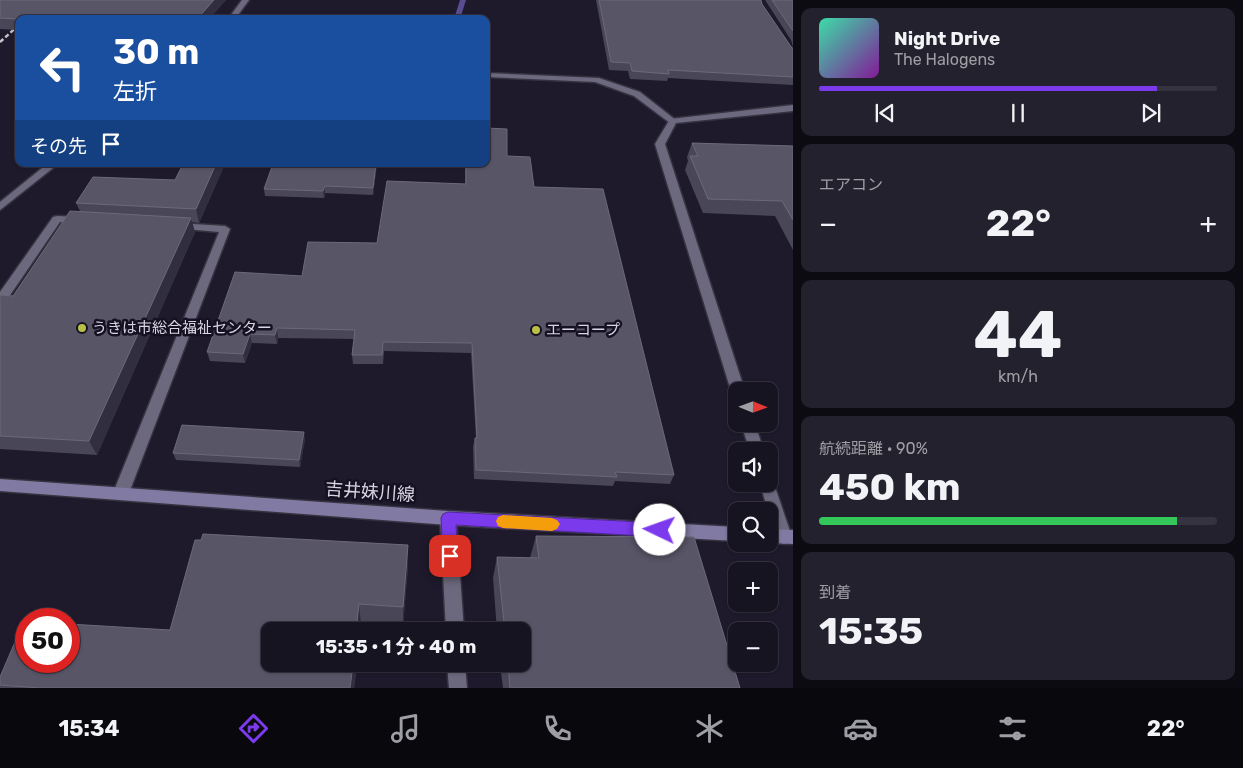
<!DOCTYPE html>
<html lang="ja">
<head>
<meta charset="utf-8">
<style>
  :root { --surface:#161421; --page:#23212e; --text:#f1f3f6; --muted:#9e9ea5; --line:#35333f; --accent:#7c3aed }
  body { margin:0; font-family:Rubik,"Noto Sans JP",sans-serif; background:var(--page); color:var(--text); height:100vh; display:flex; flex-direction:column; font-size:19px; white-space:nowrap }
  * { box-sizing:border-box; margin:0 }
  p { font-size:16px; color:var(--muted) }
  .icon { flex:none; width:28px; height:28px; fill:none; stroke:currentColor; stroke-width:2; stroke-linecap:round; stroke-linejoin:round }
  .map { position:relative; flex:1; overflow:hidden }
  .panel { display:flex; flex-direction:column; gap:8px; padding:8px; background:#0c0b12; width:450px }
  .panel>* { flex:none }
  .hud { position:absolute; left:15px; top:15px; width:475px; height:152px; border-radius:10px; box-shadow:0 1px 4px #0004,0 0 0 1px var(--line); background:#1a4fa0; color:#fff; overflow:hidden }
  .needle { width:32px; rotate:91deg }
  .fabs { position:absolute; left:728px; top:382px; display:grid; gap:10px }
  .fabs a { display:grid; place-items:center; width:50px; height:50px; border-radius:10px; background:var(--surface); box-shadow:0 1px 4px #0004,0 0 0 1px var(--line); font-size:25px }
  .speed { position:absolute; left:15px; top:608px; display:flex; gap:10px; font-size:25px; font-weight:700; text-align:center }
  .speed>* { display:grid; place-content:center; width:65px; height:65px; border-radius:50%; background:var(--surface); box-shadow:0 1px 4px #0004,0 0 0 1px var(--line); line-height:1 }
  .speed .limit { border:8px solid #d22; background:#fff; color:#111 }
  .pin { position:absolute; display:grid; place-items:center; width:42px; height:42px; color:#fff; margin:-21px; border-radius:10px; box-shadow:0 2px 8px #0006 }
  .me { position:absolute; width:55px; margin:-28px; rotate:273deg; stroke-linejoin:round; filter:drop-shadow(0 0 4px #0008) }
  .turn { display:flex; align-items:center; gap:18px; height:105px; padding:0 15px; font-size:22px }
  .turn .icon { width:65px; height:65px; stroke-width:2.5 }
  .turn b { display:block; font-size:35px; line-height:42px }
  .then { display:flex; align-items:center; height:48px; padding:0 15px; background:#0003; gap:10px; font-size:19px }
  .big { font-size:38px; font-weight:700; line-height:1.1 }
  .panel .tile { flex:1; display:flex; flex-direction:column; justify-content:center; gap:8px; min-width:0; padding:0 18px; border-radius:10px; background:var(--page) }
  .panel .dial { align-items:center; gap:0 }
  .dial b { font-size:65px; line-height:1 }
  .song { display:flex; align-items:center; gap:15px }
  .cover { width:60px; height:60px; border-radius:8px; background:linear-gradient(135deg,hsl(160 70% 55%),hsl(290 70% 35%)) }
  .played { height:5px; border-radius:2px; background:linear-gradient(90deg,var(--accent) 85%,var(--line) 85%) }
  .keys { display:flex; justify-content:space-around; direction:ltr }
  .heat { display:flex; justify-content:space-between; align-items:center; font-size:28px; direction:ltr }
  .charge { height:8px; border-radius:4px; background:linear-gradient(90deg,#34c759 90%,var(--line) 0) }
  .trip { position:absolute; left:261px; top:622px; width:270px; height:50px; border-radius:10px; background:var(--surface); box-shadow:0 1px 4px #0004,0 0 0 1px var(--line); font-weight:700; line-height:50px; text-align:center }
  .menu { display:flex; height:80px; justify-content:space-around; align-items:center; background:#09080d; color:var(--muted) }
  .menu .icon { width:35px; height:35px }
  .menu .on { color:var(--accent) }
  .menu b { font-size:22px; color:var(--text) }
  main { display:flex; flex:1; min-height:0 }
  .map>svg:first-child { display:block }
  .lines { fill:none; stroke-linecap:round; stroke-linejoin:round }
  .stream { fill:#5b4b91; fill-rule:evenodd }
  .service-casing { stroke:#363341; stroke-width:3 }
  .minor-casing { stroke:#363341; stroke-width:3 }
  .secondary-casing { stroke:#363341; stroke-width:3 }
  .service { fill:#6c697e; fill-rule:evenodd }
  .minor { fill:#6c697e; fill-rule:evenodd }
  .secondary { fill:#817aa2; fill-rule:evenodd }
  .rail { stroke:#c3c1cd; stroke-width:2.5; stroke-dasharray:4.5 2.5; stroke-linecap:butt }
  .wall { fill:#494658 }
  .shaded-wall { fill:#312e40 }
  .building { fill:#585567; stroke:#6c697a }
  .route { fill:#7c3aed; stroke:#51269a }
  .slow { fill:#f59e0b }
  .poi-dot { fill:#bac045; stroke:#151122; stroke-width:2 }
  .labels { text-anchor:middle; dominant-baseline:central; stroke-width:5; stroke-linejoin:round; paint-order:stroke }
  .poi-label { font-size:15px; fill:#d7d5e1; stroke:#151122; text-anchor:start }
  .near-street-label { font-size:18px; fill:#d7d5e1; stroke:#151122 }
</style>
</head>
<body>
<main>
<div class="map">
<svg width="793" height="688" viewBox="0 0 793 688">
  <rect width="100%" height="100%" fill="#1e1a2c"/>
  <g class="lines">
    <polygon class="stream" points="460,0 466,0 460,19 454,19"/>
    <g class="service-casing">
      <g id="service">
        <polygon points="793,105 793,111 676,123 665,144 745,391 736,391 736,396 731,391 655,144 670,119"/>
        <polygon points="57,216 79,217 84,220 79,223 60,222 4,304 0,305 0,292 53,217"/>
        <polygon points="177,223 225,226 230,229 129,493 126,498 121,500 116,498 113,493 219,232 173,228 173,224"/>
        <polygon points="741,424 755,424 764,451 750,451"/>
        <polygon points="769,478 772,479 774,484 792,537 790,542 784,544 778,542 776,537 760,484 769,484"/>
      </g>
    </g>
    <g class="minor-casing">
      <g id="minor">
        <polygon points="242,0 249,0 235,19 228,19"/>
        <polygon points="486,73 599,78 640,92 677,121 670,123 634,96 595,82 486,77"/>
        <polygon points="47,164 58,164 0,210 0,202"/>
        <polygon points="448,511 453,513 456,518 464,631 446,631 440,518 443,513"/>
        <polygon points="447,664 465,664 467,688 449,688"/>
      </g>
    </g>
    <g class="secondary-casing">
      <g id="secondary">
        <polygon points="0,479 448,511 736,527 736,541 448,525 0,491"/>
        <polygon points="769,529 793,530 793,544 769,543"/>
      </g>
    </g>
    <use href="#service" class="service"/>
    <use href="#minor" class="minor"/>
    <use href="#secondary" class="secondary"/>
    <polyline class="rail" points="0,42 19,25"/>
  </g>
  <g class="wall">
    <polygon points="0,0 226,0 209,19 19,19 19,30 0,29"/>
    <polygon points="596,0 761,0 762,4 792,48 793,48 793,85 668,78 667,81 630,79 628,71 609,70"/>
    <polygon points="765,0 793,0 793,47 791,40"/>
    <polygon points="692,143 793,146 793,250 775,216 703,213 685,170 688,161 687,157"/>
    <polygon points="507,156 534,187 674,475 670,484 615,481 613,486 474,479 473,447 475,438 476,438 471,353 384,351 383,364 353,364 352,355 354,339 278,338 277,344 252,343 245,363 210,361 207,352 302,276 377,243 465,184 465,164 486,164"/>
    <polygon points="225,164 199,223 192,222 195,232 97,455 0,449 0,295 13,296 80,211 76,203 175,180"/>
    <polygon points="377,164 373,195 325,193 324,198 265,196 264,189"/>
    <polygon points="305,439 300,467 176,460 173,453"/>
    <polygon points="536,536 740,688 503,688 500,664 522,664 522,631 497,631 493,578 497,557 530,558"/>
    <polygon points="201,540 408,545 408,566 403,626 361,623 360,631 270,631 270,664 357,664 354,688 0,688 0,677 170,630"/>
  </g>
  <g class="shaded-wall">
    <polygon points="214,0 226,0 209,19 197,19"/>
    <polygon points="216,164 225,164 199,223 196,209"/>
    <polygon points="376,164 377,164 373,195 373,188"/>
    <polygon points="325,186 325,193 324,198 323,191"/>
    <polygon points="191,218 195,232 97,455 89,441"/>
    <polygon points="277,328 278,338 277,344 275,335"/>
    <polygon points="250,334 252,343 245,363 243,354"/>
    <polygon points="304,432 305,439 300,467 299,460"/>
    <polygon points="408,545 408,566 403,626 403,607"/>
    <polygon points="359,604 361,623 360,631 356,631"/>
    <polygon points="353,664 357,664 354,688 350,688"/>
  </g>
  <g class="building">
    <polygon points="0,0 214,0 197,19 19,19 0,18"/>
    <polygon points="599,0 761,0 762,4 792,48 793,48 793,77 668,70 669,74 632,71 630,63 611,62"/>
    <polygon points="772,0 793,0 793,31"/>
    <polygon points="486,128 507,129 507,156 530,157 534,187 603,189 674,475 615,472 617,477 476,470 475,438 477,438 472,343 383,342 382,355 352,355 355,330 277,328 275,335 250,334 243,354 207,352 235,272 302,276 308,242 377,243 387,181 466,184 466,164 486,164"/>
    <polygon points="692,143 793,146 793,220 782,201 708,199 690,156 698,156"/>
    <polygon points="183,164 216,164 196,209 76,203 93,177 175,180"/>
    <polygon points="273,164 376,164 373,188 325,186 323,191 264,189"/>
    <polygon points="70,211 191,218 89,441 0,436 0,295 13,296"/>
    <polygon points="182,425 304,432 299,460 173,453"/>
    <polygon points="203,534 408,545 403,607 359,604 356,631 270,631 270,664 353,664 350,688 40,688 0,685 0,677 24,621 26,621 26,661 69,661 69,624 170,630 195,540 201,540"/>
    <polygon points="536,536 694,537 740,688 510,688 508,664 522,664 522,631 505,631 497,557 539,558"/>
  </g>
  <polygon class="route" points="448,512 660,523 665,525 667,530 665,535 660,537 456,525 458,556 456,561 450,563 445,561 443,556 441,518 443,514"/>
  <polygon class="slow" points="503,515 552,518 557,520 560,524 557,529 552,531 503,528 498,526 496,521 498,517"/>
  <g class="poi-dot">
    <circle cx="82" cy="328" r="5"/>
    <circle cx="536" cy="330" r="5"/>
  </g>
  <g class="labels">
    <g class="poi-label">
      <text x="92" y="328">うきは市総合福祉センター</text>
      <text x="546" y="330">エーコープ</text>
    </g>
    <g class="near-street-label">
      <text transform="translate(370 492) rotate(4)">吉井妹川線</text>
    </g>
  </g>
</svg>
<div class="fabs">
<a><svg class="needle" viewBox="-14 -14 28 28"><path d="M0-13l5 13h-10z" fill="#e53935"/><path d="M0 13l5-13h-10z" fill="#9e9ea5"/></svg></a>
<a><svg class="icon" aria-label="sound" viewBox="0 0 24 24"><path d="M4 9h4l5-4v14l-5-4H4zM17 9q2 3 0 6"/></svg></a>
<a><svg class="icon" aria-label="search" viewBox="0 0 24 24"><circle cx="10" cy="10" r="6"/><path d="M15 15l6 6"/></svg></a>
<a>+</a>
<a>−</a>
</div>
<div class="speed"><div class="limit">50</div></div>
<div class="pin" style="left:450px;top:556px;background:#d93025"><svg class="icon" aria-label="arrive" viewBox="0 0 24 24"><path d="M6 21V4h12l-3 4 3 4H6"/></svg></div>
<svg class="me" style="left:660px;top:530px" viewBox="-20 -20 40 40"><circle r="19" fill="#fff"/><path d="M0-13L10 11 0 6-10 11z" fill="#7c3aed"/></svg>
<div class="trip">15:35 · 1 分 · 40 m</div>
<div class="hud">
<div class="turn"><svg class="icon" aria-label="left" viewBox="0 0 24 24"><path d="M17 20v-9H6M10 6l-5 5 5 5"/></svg><div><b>30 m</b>左折</div></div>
<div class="then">その先<svg class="icon" aria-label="arrive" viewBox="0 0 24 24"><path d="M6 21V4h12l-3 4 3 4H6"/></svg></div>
</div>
</div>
<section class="panel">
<div class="tile">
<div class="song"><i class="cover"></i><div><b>Night Drive</b><p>The Halogens</p></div></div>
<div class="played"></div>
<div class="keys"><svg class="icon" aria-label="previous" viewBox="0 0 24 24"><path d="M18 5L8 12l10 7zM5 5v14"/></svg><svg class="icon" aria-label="pause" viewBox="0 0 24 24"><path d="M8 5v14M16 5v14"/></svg><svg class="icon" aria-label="next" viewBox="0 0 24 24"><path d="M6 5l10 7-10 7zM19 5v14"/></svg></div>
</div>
<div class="tile"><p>エアコン</p>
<div class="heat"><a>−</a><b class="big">22°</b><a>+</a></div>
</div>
<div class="tile dial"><b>44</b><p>km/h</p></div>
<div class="tile"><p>航続距離 · 90%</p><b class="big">450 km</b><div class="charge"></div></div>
<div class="tile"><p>到着</p><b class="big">15:35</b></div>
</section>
</main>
<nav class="menu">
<b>15:34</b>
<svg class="icon on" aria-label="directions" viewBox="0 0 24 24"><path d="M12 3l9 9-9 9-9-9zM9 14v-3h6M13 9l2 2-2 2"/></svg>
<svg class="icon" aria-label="music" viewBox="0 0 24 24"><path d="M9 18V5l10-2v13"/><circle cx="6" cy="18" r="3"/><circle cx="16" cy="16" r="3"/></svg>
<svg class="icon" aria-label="phone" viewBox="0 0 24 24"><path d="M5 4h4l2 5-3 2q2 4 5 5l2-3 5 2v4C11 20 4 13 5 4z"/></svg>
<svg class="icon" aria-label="climate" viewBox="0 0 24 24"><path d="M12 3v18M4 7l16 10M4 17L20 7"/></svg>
<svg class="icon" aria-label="car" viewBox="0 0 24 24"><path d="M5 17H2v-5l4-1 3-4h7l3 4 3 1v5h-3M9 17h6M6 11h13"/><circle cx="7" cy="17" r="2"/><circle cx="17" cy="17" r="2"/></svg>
<svg class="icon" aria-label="filters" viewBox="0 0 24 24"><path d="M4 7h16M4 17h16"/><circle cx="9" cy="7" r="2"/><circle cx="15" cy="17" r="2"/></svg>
<b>22°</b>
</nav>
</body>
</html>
